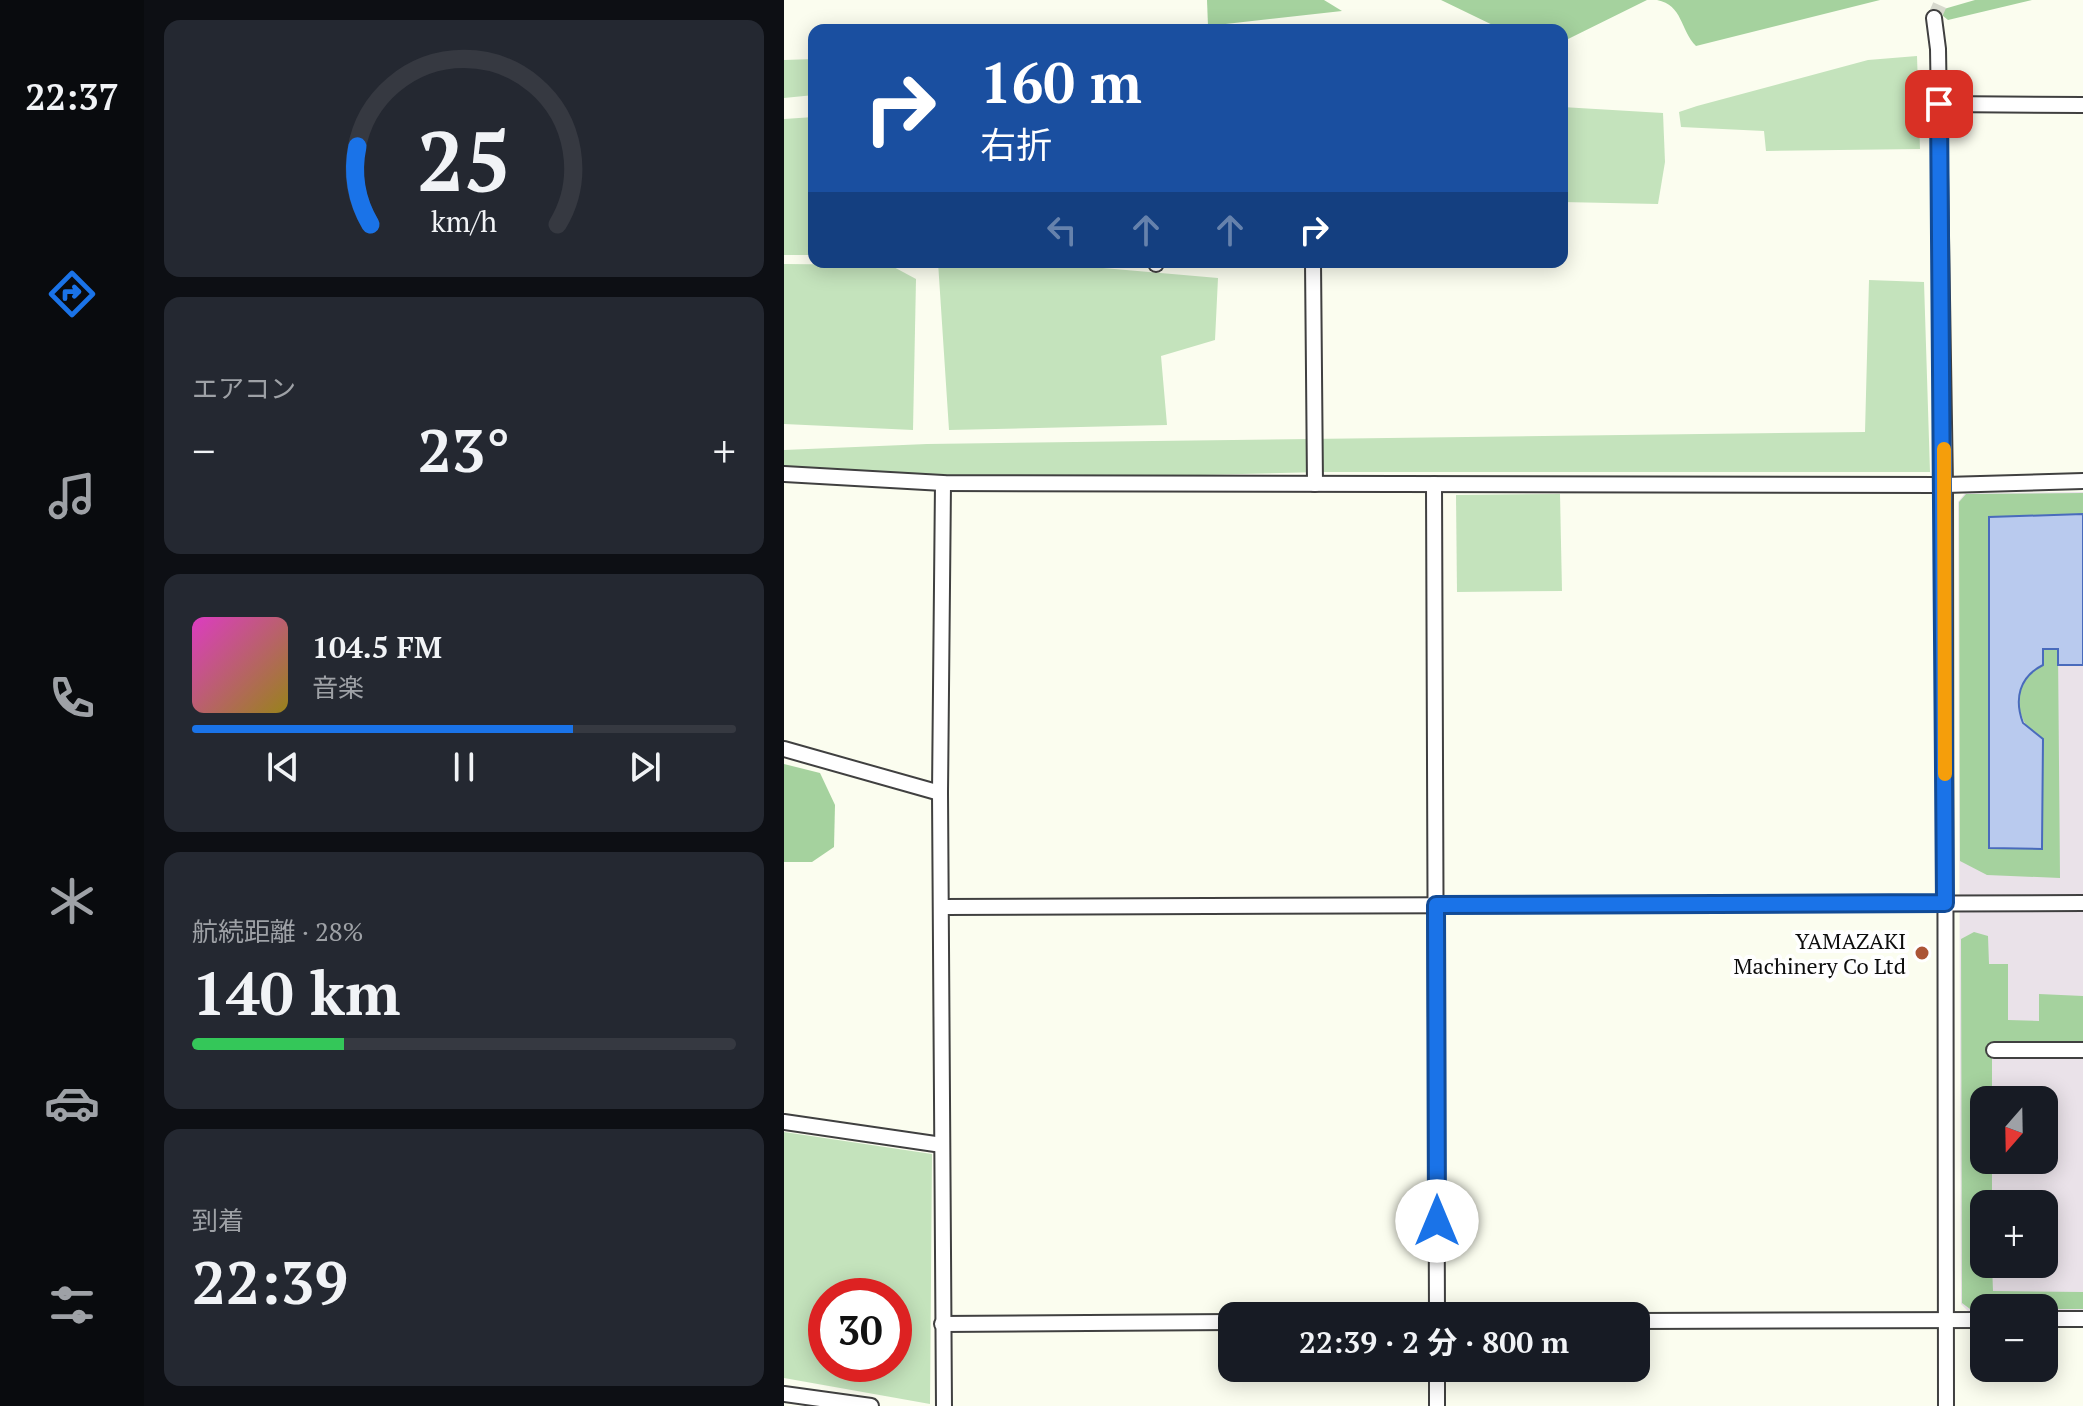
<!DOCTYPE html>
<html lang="ja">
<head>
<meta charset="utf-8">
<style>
  :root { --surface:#171b24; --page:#242831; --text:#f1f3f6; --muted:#9ea1a6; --line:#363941; --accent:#1a73e8 }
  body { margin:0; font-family:"PT Serif","Noto Sans JP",serif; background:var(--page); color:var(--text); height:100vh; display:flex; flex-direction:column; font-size:30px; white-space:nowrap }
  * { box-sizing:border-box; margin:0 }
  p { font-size:26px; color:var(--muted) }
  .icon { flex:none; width:44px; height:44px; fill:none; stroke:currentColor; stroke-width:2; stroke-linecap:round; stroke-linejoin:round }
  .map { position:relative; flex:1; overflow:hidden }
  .drawer { display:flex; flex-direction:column; gap:20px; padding:20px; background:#0d0f14; width:640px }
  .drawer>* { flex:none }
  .hud { position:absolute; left:24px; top:24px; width:760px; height:244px; border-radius:16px; box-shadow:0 4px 20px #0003; background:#1a4fa0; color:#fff; overflow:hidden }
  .needle { width:52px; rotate:200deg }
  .fabs { position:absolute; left:1186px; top:1086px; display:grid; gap:16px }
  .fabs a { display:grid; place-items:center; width:88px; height:88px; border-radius:16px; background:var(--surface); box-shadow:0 4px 20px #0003; font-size:40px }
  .speed { position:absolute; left:24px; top:1278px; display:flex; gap:16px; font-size:40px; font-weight:700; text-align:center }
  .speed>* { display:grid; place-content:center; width:104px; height:104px; border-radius:50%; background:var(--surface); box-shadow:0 4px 20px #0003; line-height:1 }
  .speed .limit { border:12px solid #d22; background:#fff; color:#111 }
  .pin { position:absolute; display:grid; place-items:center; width:68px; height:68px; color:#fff; margin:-34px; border-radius:16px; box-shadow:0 4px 12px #0006 }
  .me { position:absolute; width:88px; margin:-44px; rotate:0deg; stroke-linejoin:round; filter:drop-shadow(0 0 6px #0008) }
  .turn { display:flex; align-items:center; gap:28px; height:168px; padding:0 40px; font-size:36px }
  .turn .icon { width:104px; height:104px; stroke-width:2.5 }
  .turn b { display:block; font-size:56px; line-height:68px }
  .lanes { display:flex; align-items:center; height:76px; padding:0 40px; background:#0003; justify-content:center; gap:40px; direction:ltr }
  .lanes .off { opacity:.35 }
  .big { font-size:60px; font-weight:700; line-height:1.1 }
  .drawer .tile { flex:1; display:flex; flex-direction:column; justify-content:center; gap:12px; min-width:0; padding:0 28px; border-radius:16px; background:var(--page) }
  .drawer .dial { align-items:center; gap:0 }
  .dial svg { height:208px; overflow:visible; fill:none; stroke:var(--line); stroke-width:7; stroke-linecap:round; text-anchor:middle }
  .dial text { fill:var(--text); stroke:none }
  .song { display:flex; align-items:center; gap:24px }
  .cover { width:96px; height:96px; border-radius:12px; background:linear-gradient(135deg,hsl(310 70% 55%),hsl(50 70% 35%)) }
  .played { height:8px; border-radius:4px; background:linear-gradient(90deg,var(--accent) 70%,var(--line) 70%) }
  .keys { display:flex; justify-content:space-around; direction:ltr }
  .heat { display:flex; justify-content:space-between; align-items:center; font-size:44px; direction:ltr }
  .charge { height:12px; border-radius:6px; background:linear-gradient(90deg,#34c759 28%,var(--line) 0) }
  .trip { position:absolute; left:434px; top:1302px; width:432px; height:80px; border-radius:16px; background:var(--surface); box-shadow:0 4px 20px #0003; font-weight:700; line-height:80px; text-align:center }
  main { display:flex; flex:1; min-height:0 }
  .tabs { display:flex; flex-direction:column; width:144px; justify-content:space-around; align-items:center; background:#090b0e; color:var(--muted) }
  .tabs .icon { width:56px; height:56px }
  .tabs .on { color:var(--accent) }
  .tabs b { font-size:36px; color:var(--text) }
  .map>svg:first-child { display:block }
  .industrial { fill:#eae2e9; fill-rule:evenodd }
  .green { fill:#c4e3bc; fill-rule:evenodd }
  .forest { fill:#a5d29e }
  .water { fill:#b9caee; stroke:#496bbc; stroke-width:2 }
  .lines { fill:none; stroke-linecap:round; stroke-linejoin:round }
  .minor-tunnel { stroke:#d7d9cd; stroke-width:14; stroke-dasharray:14 7; stroke-linecap:butt }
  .minor-casing { stroke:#404040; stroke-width:18 }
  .minor { stroke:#fff; stroke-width:14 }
  .route-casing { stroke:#114b97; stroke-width:20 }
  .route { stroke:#1a73e8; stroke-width:14 }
  .slow { stroke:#f59e0b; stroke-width:14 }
  .poi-dot { fill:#ab5536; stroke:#fff; stroke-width:3 }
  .labels { text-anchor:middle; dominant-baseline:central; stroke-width:8; stroke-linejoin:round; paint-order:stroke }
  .poi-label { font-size:22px; fill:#0d0d0d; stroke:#fff; text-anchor:end }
</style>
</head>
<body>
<main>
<nav class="tabs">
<b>22:37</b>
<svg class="icon on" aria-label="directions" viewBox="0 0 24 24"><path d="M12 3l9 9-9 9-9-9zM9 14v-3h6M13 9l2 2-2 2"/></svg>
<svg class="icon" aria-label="music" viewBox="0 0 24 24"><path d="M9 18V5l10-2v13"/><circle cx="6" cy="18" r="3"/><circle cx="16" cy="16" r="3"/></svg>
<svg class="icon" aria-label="phone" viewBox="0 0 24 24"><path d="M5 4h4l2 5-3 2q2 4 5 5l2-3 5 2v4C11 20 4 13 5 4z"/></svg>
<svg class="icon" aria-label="climate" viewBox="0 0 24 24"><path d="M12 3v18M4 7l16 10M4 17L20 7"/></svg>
<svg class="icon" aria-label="car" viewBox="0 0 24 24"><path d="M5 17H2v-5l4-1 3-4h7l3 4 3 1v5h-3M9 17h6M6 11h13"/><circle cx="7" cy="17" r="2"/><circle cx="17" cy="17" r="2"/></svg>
<svg class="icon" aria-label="filters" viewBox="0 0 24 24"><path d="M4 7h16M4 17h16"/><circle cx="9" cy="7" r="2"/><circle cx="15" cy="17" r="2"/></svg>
</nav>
<section class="drawer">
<div class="tile dial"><svg viewBox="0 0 100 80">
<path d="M14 69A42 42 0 1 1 86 69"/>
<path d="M14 69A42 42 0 0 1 9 39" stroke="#1a73e8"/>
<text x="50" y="56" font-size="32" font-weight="700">25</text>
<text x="50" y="72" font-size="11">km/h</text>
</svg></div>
<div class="tile"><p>エアコン</p>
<div class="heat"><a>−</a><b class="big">23°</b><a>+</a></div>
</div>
<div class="tile">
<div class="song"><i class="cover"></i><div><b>104.5 FM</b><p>音楽</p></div></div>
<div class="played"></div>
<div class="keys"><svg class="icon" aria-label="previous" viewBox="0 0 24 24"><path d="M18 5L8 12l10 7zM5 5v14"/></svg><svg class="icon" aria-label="pause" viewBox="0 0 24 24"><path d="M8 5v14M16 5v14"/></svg><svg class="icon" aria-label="next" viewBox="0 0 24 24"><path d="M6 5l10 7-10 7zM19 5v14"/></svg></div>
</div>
<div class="tile"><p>航続距離 · 28%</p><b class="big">140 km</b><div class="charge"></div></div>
<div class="tile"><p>到着</p><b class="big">22:39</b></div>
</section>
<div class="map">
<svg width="1299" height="1406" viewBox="0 0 1299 1406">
  <rect width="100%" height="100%" fill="#fbfdef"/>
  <path class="industrial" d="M1299,492V1311L1200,1308V1311H1184L1177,1304L1174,502L1181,493ZM1200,1100H1260V1160H1200ZM1200,1204H1260V1264H1200Z"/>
  <g class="green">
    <polygon points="1133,56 1136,149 982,151 980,131 897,127 895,112 913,106 1084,60"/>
    <polygon points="30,59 30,95 0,98 0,60"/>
    <polygon points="778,107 879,113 881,162 874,204 778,202"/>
    <polygon points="30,117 30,255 0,255 0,119"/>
    <polygon points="154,262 250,262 434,278 431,340 377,356 383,425 165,430"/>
    <polygon points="0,264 106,265 132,279 129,430 0,424"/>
    <polygon points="1085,280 1140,282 1146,472 536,472 127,482 0,470 0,450 143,444 1081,432"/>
    <polygon points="776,494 778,591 673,592 672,495"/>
    <path d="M0,1132L148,1154L146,1404L0,1378ZM42,1296H110V1364H42Z"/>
  </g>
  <g class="forest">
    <polygon points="423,0 540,0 558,11 424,26"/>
    <polygon points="657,0 863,0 778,42 778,30 719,30"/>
    <path d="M873,0H1096L912,46C896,30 899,5 873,0Z"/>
    <polygon points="1191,0 1248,0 1164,20 1153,11"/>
    <path d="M1299,493V514L1205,517V847L1258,849L1248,733C1228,710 1230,680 1259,665L1258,649H1274L1276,878L1203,875L1176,861L1175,502L1182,494Z"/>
    <polygon points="0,764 36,773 51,805 50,847 28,862 0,862"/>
    <polygon points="1190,932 1204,936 1205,964 1224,964 1224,1020 1255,1021 1255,994 1299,996 1299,1042 1208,1042 1208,1100 1200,1100 1200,1160 1208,1160 1208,1204 1200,1204 1200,1264 1208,1264 1209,1291 1299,1292 1299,1309 1186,1309 1178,1303 1177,939"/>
  </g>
  <path class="water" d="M1299,514V665H1274V649H1259V665C1235,677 1230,699 1239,723L1259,739L1258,849L1205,848V517Z"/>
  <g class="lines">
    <polyline class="minor-tunnel" points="1150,18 1158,0"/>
    <g class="minor-casing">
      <g id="minor">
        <polyline points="1150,18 1154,49 1161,485 1162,1406"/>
        <polyline points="1155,104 1299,105"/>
        <polyline points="529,262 531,484"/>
        <polyline points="372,264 372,262"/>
        <polyline points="0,474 159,483 1161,485 1299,481"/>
        <polyline points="159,483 156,793 160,1406"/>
        <polyline points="650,484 653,1316"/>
        <polyline points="0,749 156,793"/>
        <polyline points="159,907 1299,903"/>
        <polyline points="1210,1050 1299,1050"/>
        <polyline points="0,1122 158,1145"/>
        <polyline points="1260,1319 1299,1319"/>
        <polyline points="852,1321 1200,1320"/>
        <polyline points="158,1324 448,1322"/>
        <polyline points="0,1394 87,1406"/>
        <polyline points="653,1406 653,1368"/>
      </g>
    </g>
    <use href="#minor" class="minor"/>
  </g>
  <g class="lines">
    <g class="route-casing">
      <polyline id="route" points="653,1221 652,905 1161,903 1155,104"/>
    </g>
    <use href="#route" class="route"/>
    <polyline class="slow" points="1160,449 1161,774"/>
  </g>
  <circle class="poi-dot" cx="1138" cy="953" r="8"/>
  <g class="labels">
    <g class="poi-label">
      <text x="1122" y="940">YAMAZAKI<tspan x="1122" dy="25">Machinery Co Ltd</tspan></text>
    </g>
  </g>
</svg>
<div class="fabs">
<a><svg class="needle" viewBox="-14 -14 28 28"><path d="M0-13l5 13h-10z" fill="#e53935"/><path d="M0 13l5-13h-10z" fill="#9ea1a6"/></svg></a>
<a>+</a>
<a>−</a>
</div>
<div class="speed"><div class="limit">30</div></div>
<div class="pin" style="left:1155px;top:104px;background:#d93025"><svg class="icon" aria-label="arrive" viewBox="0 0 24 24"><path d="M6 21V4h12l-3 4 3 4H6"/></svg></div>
<svg class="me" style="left:653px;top:1221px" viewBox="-20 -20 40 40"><circle r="19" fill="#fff"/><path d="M0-13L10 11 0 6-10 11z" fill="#1a73e8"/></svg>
<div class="trip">22:39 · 2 分 · 800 m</div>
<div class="hud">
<div class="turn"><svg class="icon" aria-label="right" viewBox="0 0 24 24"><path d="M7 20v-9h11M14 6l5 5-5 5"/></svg><div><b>160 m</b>右折</div></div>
<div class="lanes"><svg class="icon off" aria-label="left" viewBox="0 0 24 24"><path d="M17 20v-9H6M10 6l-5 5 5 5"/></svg><svg class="icon off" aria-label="ahead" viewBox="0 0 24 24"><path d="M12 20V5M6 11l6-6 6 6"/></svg><svg class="icon off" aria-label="ahead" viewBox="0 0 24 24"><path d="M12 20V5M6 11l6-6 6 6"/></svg><svg class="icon" aria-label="right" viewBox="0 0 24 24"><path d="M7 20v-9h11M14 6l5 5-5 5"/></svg></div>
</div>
</div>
</main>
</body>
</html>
